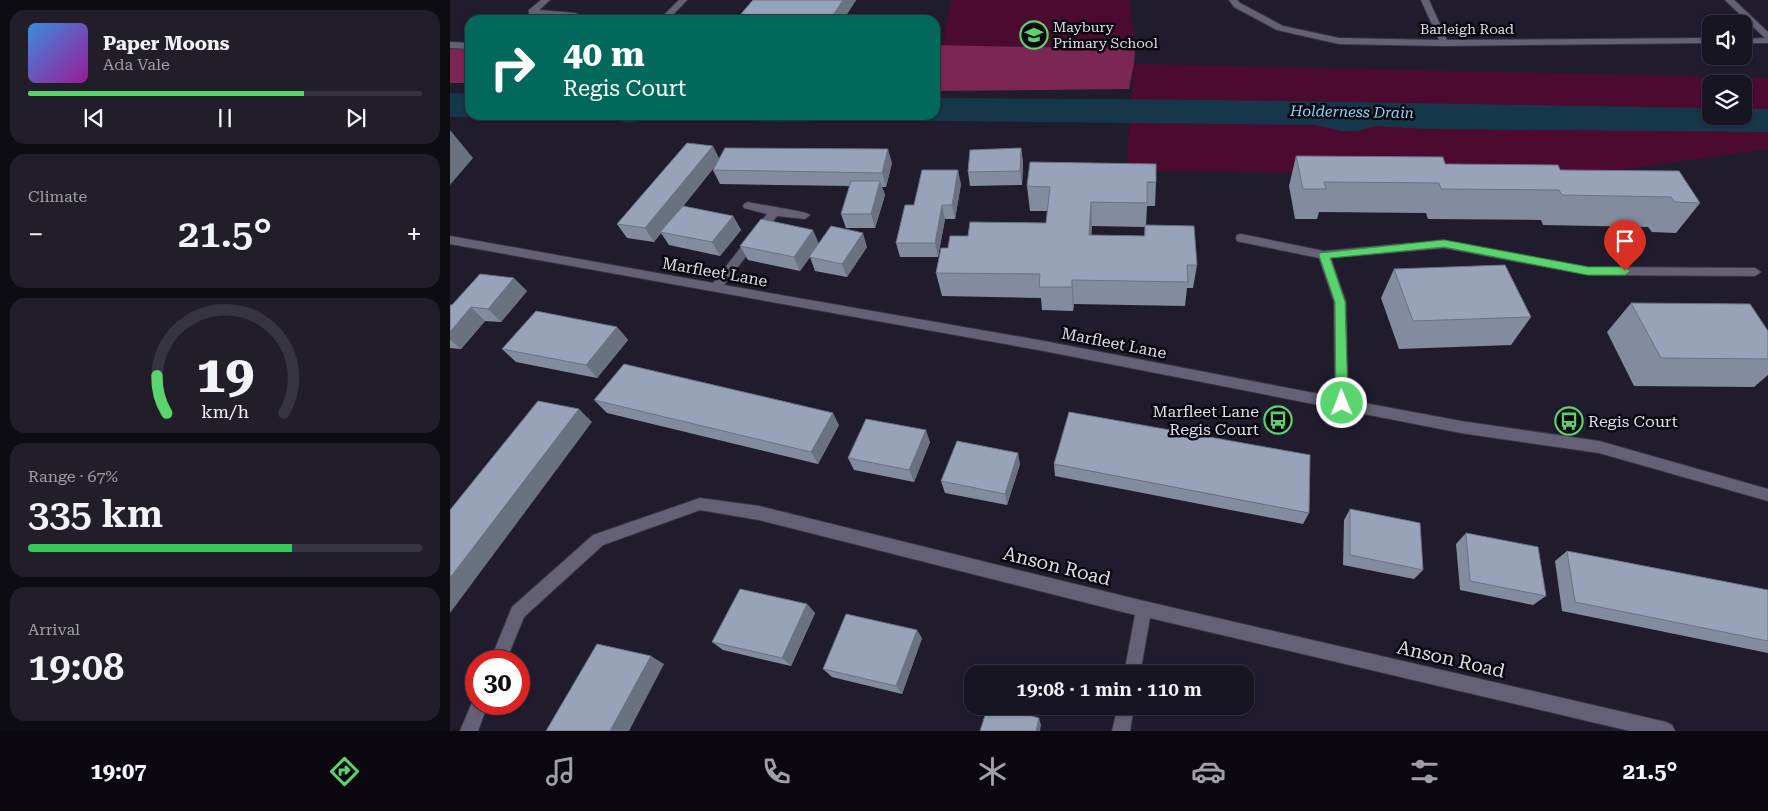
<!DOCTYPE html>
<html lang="en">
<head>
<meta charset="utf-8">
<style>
  :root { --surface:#181522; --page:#211e2a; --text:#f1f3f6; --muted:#9f9fa5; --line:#363440; --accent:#5ad56e }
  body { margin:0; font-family:"Roboto Serif",serif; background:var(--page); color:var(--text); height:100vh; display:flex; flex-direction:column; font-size:19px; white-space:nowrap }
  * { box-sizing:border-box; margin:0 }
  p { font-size:16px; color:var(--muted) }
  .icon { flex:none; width:28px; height:28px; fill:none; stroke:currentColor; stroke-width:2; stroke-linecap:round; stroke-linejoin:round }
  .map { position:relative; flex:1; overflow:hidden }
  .sheet { display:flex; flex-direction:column; gap:10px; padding:10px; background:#0d0c13; width:450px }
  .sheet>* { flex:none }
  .guide { position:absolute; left:15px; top:15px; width:475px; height:105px; border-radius:15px; box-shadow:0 1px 4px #0004,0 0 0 1px var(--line); background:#00695c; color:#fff; overflow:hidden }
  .tools { position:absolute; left:1252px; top:15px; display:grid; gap:10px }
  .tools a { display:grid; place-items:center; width:50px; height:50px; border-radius:10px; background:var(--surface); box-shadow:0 1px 4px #0004,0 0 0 1px var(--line); font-size:25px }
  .speed { position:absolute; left:15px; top:650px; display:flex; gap:10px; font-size:25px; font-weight:700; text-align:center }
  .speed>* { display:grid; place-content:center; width:65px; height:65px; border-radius:50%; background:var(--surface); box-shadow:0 1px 4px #0004,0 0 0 1px var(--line); line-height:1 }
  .speed .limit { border:8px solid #d22; background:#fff; color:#111 }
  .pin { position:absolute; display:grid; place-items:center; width:42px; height:42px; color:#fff; margin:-51px -21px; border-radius:50% 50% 50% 0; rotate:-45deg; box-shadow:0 0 5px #0007 }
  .pin .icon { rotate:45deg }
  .me { position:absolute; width:55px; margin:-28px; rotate:359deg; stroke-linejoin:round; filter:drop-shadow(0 0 4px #0008) }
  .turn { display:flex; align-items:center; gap:18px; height:105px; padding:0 15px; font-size:22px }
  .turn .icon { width:65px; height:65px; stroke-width:2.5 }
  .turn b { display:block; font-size:35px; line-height:42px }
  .big { font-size:38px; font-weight:600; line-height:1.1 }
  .sheet .tile { flex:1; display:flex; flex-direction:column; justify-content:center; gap:8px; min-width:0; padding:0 18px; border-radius:15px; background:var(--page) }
  .sheet .dial { align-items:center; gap:0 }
  .dial svg { height:130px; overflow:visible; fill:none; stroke:var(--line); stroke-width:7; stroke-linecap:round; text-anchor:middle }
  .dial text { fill:var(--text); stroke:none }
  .song { display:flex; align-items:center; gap:15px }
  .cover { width:60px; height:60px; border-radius:8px; background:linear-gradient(135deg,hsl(210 70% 55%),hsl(300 70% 35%)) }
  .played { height:5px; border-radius:2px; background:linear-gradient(90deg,var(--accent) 70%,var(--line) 70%) }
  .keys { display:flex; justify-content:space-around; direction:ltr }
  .heat { display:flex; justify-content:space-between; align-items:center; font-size:28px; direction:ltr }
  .charge { height:8px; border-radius:4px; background:linear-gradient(90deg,#34c759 67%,var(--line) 0) }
  .trip { position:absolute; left:514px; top:665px; width:290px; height:50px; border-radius:15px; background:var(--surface); box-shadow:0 1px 4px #0004,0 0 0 1px var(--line); font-weight:600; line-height:50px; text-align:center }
  .menu { display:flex; height:80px; justify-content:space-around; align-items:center; background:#0a080e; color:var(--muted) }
  .menu .icon { width:35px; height:35px }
  .menu .active { color:var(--accent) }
  .menu b { font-size:22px; color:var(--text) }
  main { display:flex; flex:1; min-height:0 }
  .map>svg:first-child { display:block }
  .green { fill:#4d0a30; fill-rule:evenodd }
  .forest { fill:#7b2654 }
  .water { fill:#153749 }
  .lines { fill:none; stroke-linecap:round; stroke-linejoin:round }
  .minor-casing { stroke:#393543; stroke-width:2 }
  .minor { fill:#646176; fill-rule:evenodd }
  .wall { fill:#838c9f; fill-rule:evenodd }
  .shaded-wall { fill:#6a7282 }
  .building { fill:#98a3b9; stroke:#6a7282 }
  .route { fill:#5ad56e; stroke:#3a8a48 }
  .labels { text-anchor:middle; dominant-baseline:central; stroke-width:5; stroke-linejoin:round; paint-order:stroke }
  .far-poi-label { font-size:14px; fill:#dedce8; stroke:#09080f; text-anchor:start }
  .far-street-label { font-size:14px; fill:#dedce8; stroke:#09080f }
  .far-water-label { font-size:15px; font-style:italic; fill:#8ad5ff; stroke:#09080f }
  .street-label { font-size:16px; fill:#dedce8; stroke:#09080f }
  .poi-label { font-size:16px; fill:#dedce8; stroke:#09080f; text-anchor:end }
  .near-street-label { font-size:19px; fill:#dedce8; stroke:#09080f }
</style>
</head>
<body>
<main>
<section class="sheet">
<div class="tile">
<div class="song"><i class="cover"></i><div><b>Paper Moons</b><p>Ada Vale</p></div></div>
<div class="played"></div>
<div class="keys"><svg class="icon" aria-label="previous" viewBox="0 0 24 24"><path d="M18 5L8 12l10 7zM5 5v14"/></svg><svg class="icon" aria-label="pause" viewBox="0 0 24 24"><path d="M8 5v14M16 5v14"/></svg><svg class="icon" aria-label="next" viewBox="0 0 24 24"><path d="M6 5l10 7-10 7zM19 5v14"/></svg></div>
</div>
<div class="tile"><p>Climate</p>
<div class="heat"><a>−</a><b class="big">21.5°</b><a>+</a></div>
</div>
<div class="tile dial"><svg viewBox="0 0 100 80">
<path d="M14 69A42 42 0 1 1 86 69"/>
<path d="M14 69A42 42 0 0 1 8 46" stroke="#5ad56e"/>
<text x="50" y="56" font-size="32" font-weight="700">19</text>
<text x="50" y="72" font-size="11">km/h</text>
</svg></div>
<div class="tile"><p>Range · 67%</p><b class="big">335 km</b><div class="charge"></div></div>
<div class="tile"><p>Arrival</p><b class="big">19:08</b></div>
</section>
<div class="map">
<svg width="1318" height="731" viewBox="0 0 1318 731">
  <rect width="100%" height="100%" fill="#201c2e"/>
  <g class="green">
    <polygon points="501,0 679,0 685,49 493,45"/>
    <path d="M684,64L1318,78V149L1139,174L676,171ZM1261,84H1294V116H1261Z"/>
  </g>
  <g class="forest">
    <rect x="0" y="44" width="20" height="39"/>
    <polygon points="485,45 685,49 684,64 679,89 485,91"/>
  </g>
  <polygon class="water" points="0,93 20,94 20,115 485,115 485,98 767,100 1261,108 1261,116 1294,116 1294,109 1318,109 1318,132 975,129 927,126 907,131 892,131 864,125 421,120 329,122 208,118 178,123 166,120 0,117"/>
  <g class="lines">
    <g class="minor-casing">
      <g id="minor">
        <polygon points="91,0 100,0 89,10 125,13 129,15 125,17 79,14 79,10"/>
        <polygon points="229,0 237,0 218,20 209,20"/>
        <polygon points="779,0 787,0 790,3 833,26 889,38 989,40 971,0 979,0 997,40 1261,38 1261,43 994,46 889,44 827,30 784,7"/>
        <polygon points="1275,0 1284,0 1318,32 1318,43 1294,43 1294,39 1315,38"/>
        <polygon points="0,42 20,43 20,49 0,48"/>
        <path d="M298,202C308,205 357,211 360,215L355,219L327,216L274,285L594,341L885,397L884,302L869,258L791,242L787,241L786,238L787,235L791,234L874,251L994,240L1138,267L1305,268L1311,272L1305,276L1138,275L994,248L881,258L896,302L898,400L1011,421L1149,441L1318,489V501L1149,453L1011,433L594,351L0,244V236L263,283L317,214L294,208L293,206L294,204Z"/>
        <polygon points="250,498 309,506 694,601 1216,722 1222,725 1225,731 1180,731 700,618 690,674 674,674 685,615 309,520 250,510 153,545 74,617 56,661 40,661 62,607 143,535"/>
        <polygon points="26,697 26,704 38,704 28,731 10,731 24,698"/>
        <polygon points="668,706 684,706 680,731 662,731"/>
      </g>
    </g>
    <use href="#minor" class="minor"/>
  </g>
  <g class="wall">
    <polygon points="303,0 406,0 393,20 293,20 291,14"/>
    <polygon points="571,148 573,162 572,185 520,186 518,172"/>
    <polygon points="846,156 1110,170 1250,203 1226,233 1202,232 1198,227 1093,225 1091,220 978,219 976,213 869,212 867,219 845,219 839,186"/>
    <polygon points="269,158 442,163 436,187 432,187 435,195 425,228 396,228 391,214 400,186 270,184 263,170 266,165 231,209 283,216 291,230 270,256 219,245 211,233 204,242 177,238 167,224"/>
    <path d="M706,182L705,206H697L696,225L747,265L743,288H737L735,306L624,304L623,311L592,310L591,298L492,296L486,273L498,248L518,236L596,223L598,211H580L577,186ZM642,226L695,227L694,236L641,235Z"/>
    <polygon points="511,184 505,219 495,219 488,257 450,257 446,243 464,205"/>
    <polygon points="369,243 417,247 397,277 365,271 360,257 350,271 298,260 290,246"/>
    <polygon points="944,269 1081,317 1061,345 949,349 931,298"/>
    <polygon points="77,291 51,322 35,321 11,349 0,348 0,305 2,305"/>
    <polygon points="1181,303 1318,331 1318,375 1304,387 1184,386 1157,332"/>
    <polygon points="167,327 178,340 147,378 66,362 52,349"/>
    <polygon points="144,400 389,425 368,464 157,413"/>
    <polygon points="480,442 464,482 404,470 398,458"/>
    <polygon points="570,464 557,505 495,493 491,481"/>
    <polygon points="604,464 859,513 853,524 605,476"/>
    <polygon points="900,509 973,570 964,579 893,565 894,520"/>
    <polygon points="1016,533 1096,596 1083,605 1010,590 1006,544"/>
    <polygon points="1117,551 1318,590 1318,653 1112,611 1105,561"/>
    <polygon points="357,604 365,613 341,666 273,650 262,642"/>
    <polygon points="472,638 452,694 382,677 373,669"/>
  </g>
  <g class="shaded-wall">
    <polygon points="393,0 406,0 393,20 380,20"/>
    <polygon points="0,130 23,158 0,185"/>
    <polygon points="263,146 270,160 212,232 210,232 211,233 204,242 195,228"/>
    <polygon points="571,148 573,162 572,185 570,171"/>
    <polygon points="438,149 442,163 436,187 432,173"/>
    <polygon points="508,170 511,184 505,219 502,205"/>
    <polygon points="430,181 435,195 425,228 421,214"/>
    <polygon points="641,202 642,226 640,259 639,235"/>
    <polygon points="492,205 495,219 488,257 485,243"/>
    <polygon points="283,216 291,230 270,256 262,242"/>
    <polygon points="363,230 369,244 350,271 344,257"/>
    <polygon points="413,233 417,247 397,277 392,264"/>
    <polygon points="64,278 77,291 51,322 38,309"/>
    <polygon points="622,280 624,304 623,311 622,287"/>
    <polygon points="21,307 35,321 11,349 0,340 0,332"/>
    <polygon points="167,327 178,340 147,378 136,365"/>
    <polygon points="129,409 142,422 0,613 0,578"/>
    <polygon points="383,413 389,425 368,464 361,452"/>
    <polygon points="476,430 480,442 464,482 459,470"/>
    <polygon points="568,453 570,464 557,505 555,494"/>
    <polygon points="357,604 365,613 341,666 332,658"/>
    <polygon points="467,630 472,638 452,694 446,686"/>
    <polygon points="201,656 214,664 179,731 160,731"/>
    <polygon points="589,718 591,725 590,731 586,731"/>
  </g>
  <g class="building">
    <polygon points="303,0 393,0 380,20 324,20 326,17 291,14"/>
    <polygon points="237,143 263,146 195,228 167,224"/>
    <polygon points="275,148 438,149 432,173 263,170"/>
    <polygon points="571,148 570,171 518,172 520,150"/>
    <polygon points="846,156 993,157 995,164 1108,165 1110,170 1229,171 1250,203 1225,202 1221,197 1112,195 1109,190 991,189 989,183 874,182 876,189 853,189"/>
    <polygon points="580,162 706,164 706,182 697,182 697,203 641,202 639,235 695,236 695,225 744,226 747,265 737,265 738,282 622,280 622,287 589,287 590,274 486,273 491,248 498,248 500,236 518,236 520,222 596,223 600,187 577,186"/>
    <polygon points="472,170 508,170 502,205 492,205 485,243 446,243 455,205 464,205"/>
    <polygon points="401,181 430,181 421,214 391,214"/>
    <polygon points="233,206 283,216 262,242 210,232"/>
    <polygon points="311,219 363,230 344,257 290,246"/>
    <polygon points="381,226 413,233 392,264 359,257"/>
    <polygon points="1055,265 1081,317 963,321 944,269"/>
    <polygon points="30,274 64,278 38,309 21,307 0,332 0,305 2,305"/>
    <polygon points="1181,303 1300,304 1318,331 1318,359 1211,358"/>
    <polygon points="86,311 167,327 136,365 52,349"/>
    <polygon points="174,364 383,413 361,452 144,400"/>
    <polygon points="88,401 129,409 0,578 0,510"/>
    <polygon points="619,412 860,455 859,513 604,464"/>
    <polygon points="416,419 476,430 459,470 398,458"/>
    <polygon points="507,441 568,453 555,494 491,481"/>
    <polygon points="900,509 970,523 973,570 900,555"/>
    <polygon points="1016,533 1088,547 1096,596 1020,581"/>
    <polygon points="1117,551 1318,590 1318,641 1125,602"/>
    <polygon points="290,589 357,604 332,658 262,642"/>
    <polygon points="396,614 467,630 446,686 373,669"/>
    <polygon points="147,644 201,656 160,731 96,731"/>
    <polygon points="538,706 547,706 589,718 586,731 530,731"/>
  </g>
  <polygon class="route" points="994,240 1138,267 1175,267 1180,271 1175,275 1138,275 994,247 880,258 895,302 898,403 897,406 888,406 886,403 885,302 869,255 870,253"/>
  <defs>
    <g id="school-ring" transform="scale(1.4375)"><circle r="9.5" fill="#09080f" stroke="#5ad56e" stroke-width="1.5"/><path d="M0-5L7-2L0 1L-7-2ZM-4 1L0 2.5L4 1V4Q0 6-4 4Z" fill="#5ad56e"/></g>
    <g id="bus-ring" transform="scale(1.4375)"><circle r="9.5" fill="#09080f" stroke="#5ad56e" stroke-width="1.5"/><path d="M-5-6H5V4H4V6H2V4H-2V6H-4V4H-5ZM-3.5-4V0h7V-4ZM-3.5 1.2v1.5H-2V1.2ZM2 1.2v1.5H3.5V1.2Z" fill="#5ad56e"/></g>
  </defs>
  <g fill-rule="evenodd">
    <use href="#school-ring" x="584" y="35"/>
    <use href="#bus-ring" x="828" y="420"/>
    <use href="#bus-ring" x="1119" y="421"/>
  </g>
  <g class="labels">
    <g class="far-poi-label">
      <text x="603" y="27">Maybury<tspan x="603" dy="16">Primary School</tspan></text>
    </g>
    <g class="far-street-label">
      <text x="1017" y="29">Barleigh Road</text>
    </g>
    <g class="far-water-label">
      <text transform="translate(902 112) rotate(1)">Holderness Drain</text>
    </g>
    <g class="street-label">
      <text transform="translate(265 272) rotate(10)">Marfleet Lane</text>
      <text transform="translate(664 343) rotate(11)">Marfleet Lane</text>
    </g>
    <g class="poi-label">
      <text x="809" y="411">Marfleet Lane<tspan x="809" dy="18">Regis Court</tspan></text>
      <text x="1138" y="421" text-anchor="start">Regis Court</text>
    </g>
    <g class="near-street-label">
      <text transform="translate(607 566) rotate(14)">Anson Road</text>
      <text transform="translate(1001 659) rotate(13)">Anson Road</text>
    </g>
  </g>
</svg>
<div class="tools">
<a><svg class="icon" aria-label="sound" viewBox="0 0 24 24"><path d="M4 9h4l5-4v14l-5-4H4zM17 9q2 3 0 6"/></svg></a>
<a><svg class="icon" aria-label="layers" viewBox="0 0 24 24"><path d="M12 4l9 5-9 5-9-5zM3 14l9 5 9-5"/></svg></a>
</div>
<div class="speed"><div class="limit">30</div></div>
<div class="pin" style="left:1175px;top:271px;background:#d93025"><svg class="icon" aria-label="arrive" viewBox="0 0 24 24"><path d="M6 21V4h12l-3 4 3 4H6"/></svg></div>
<svg class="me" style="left:892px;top:403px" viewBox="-20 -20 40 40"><circle r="17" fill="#5ad56e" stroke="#fff" stroke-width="3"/><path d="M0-11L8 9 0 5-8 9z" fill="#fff"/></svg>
<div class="trip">19:08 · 1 min · 110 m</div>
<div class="guide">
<div class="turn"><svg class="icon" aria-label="right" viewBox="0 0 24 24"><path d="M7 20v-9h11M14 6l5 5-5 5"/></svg><div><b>40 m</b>Regis Court</div></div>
</div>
</div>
</main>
<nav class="menu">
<b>19:07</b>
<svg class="icon active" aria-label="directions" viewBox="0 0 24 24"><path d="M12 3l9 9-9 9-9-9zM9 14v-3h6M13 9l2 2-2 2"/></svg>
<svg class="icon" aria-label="music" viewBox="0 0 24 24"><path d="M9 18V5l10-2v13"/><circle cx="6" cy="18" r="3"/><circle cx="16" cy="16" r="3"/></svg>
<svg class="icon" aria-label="phone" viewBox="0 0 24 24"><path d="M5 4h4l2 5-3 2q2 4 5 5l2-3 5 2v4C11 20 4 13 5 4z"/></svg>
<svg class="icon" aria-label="climate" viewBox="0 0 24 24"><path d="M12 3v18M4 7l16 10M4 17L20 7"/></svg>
<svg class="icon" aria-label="car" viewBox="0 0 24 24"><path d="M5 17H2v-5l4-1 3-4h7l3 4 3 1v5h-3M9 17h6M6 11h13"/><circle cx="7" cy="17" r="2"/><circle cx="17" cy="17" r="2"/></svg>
<svg class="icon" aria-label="filters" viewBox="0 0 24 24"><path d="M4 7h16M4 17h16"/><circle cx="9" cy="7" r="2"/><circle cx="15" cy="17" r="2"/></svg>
<b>21.5°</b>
</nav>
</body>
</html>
